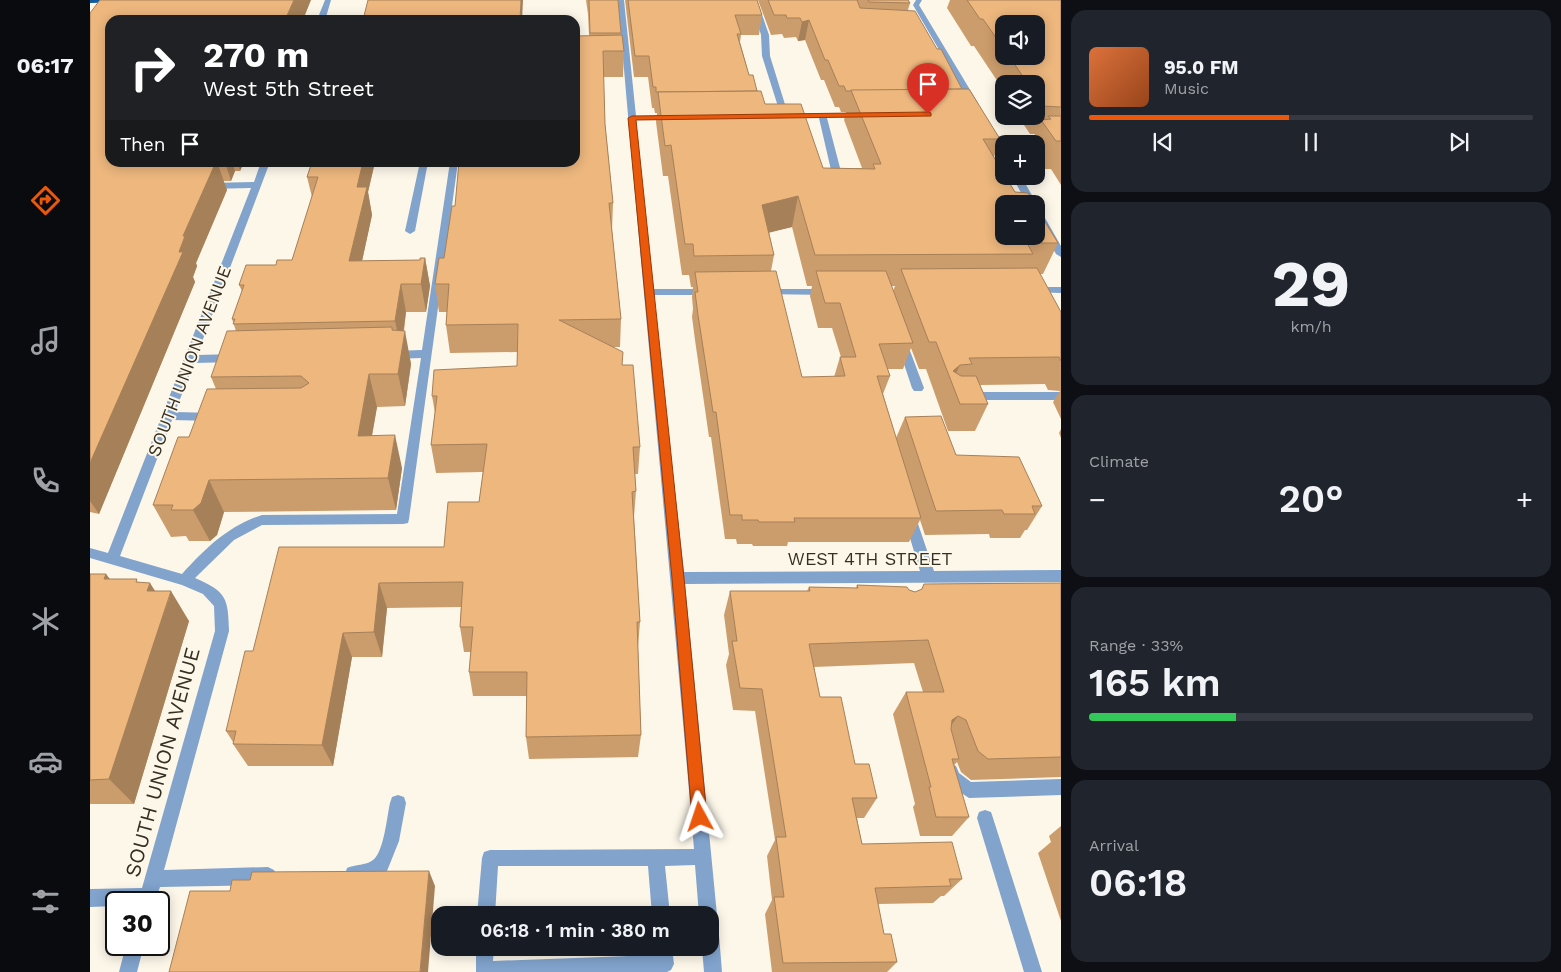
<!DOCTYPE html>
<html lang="en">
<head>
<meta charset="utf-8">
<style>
  :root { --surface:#171b24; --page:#20242c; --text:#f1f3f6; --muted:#9ea1a6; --line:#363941; --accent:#ea580c }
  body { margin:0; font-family:"Work Sans",sans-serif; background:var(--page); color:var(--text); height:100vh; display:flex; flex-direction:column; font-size:19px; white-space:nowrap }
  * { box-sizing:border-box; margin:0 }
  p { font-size:16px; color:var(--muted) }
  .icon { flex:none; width:28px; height:28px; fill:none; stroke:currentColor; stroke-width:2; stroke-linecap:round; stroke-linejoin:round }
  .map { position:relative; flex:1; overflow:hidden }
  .panel { display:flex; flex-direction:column; gap:10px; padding:10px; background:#0d0f14; width:500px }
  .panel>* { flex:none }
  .top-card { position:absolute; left:15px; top:15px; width:475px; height:152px; border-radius:15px; box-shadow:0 2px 12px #0003; background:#202124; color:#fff; overflow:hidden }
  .fabs { position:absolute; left:905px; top:15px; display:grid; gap:10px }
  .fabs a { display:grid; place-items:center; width:50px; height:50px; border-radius:10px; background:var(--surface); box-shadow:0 2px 12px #0003; font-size:25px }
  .speed { position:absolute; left:15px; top:891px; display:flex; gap:10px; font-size:25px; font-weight:700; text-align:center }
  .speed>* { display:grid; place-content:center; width:65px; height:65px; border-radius:50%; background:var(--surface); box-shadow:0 2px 12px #0003; line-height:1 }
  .speed .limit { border:2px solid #111; border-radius:8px; background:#fff; color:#111 }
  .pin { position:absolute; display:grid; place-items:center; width:42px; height:42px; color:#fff; margin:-51px -21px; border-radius:50% 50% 50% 0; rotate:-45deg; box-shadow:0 0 5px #0007 }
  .pin .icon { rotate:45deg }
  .me { position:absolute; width:55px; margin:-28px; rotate:355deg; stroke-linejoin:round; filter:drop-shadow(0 0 4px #0008) }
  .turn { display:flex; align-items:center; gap:18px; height:105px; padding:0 15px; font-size:22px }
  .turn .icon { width:65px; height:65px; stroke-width:2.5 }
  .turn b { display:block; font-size:35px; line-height:42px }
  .then { display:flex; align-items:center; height:48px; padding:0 15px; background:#0003; gap:10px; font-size:19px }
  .big { font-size:38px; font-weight:600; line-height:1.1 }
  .panel .tile { flex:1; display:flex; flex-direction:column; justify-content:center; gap:8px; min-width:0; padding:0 18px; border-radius:15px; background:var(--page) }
  .panel .dial { align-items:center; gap:0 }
  .dial b { font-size:65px; line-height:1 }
  .song { display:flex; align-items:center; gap:15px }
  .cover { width:60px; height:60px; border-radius:8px; background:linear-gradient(135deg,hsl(20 70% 55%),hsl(20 70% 35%)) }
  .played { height:5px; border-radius:2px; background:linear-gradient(90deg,var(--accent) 45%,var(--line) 45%) }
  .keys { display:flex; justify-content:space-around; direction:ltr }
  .heat { display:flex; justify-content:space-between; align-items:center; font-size:28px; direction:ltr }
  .charge { height:8px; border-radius:4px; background:linear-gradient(90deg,#34c759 33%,var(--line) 0) }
  .trip { position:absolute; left:341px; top:906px; width:288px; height:50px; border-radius:15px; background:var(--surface); box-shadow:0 2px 12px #0003; font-weight:600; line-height:50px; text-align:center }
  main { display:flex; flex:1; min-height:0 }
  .dock { display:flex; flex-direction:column; width:90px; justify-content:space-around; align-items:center; background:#090b0e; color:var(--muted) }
  .dock .icon { width:35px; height:35px }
  .dock .active { color:var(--accent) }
  .dock b { font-size:22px; color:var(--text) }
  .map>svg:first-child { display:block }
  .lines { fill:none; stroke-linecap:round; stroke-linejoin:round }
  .minor { fill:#81a3cc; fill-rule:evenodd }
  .major { fill:#105aa0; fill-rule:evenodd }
  .wall { fill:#cc9d6c; fill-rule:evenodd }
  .shaded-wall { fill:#a68058 }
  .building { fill:#edb77e; stroke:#a68058 }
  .route { fill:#ea580c; stroke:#983908 }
  .labels { text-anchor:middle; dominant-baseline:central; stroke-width:4; stroke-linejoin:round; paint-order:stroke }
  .street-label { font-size:18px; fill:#352f22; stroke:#fdf7ea }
  .near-street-label { font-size:21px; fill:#352f22; stroke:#fdf7ea }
</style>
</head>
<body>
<main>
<nav class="dock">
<b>06:17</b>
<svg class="icon active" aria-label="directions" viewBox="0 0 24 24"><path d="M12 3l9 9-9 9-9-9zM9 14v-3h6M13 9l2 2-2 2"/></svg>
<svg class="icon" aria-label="music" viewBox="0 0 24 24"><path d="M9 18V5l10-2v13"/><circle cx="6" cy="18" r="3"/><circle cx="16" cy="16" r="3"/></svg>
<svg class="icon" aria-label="phone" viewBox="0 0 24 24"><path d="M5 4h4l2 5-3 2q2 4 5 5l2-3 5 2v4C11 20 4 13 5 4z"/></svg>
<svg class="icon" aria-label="climate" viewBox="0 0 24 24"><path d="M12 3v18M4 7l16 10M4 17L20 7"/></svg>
<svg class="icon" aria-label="car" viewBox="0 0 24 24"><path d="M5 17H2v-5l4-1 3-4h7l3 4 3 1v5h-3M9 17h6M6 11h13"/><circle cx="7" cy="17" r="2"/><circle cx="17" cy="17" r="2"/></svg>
<svg class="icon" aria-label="filters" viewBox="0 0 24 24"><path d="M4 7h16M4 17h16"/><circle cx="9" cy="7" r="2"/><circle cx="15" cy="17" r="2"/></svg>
</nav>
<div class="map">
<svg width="971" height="972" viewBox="0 0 971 972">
  <rect width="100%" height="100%" fill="#fdf7ea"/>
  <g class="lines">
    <g class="minor">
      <polygon points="235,0 241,0 236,17 277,18 281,20 227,20"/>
      <path d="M528,0H534L546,116H582L586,118L582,120H546L563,289H618L623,292L618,295H563L594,572L830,571L813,515L814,511H824L825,515L844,571L971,570V582L595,584L627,915L624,921L620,923V915H609L605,865L575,866L580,915H562L558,866H408L405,915H387L392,858L394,852L400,850L604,849C580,566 552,283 528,0Z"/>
      <polygon points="661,0 667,0 679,35 680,56 698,114 772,113 776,115 772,117 737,118 754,183 752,185 746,185 744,183 729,118 695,118 691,116 672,56 671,35"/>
      <polygon points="826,0 832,0 829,5 888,103 887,105 880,103 823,5"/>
      <polygon points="897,129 903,129 907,136 971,136 971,142 910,142 914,147 914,158 911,157 896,131"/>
      <path d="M171,162H180L107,355L145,354L151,358L145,362L104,363L85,412L124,413L130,417L124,421L82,420L30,556L92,574C116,548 138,526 172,515L307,514L331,358L302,359L297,355L302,351L332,350L360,162H368L319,519L318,523L313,524L172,525L144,540L105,578C137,592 138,598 139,631L74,870L178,867L184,870L187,876L184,882L178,885L70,887L65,902H26V906L0,907V889L52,888L125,631L124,606L113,594L92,585L0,558V548L18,553L161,188L118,189L113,186L118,183L164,182Z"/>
      <polygon points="330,162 338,162 325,231 320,234 315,231"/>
      <polygon points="922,176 931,176 947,204 946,205 937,204"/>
      <polygon points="946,208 951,211 971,246 971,257 966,254 946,220"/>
      <polygon points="943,287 971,287 971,293 939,292 939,288"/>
      <polygon points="676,289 738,289 743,292 738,295 672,294 671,292"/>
      <polygon points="812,339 817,343 834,388 832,391 824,391 822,388 807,343"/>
      <polygon points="879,392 971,392 971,400 879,400 873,396"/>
      <polygon points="860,763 866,766 869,773 881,782 971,779 971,795 879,798 856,783 852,771 854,766"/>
      <path d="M308,795L314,797L316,803L309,841L297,871C284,878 272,886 257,880L255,874L257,868C266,864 275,866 283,860C294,852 297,816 300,803L302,797Z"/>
      <polygon points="895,810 901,812 903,818 952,972 934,972 887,818 889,812"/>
      <polygon points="620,926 626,929 629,935 632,972 614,972 612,948 620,948"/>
      <polygon points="36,945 54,945 47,972 29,972"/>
      <polygon points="386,948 404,948 403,961 565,955 564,948 582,948 584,964 581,970 577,972 386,972"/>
    </g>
    <polygon class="major" points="0,0 40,0 37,2 0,3"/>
  </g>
  <g class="wall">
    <polygon points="496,0 528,0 531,35 534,51 533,77 513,77 515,124 523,203 522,230 531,319 530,347 524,347 532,365 550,447 548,474 545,474 546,491 544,517 550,622 548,647 551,735 548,757 439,759 436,737 437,696 383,696 379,672 381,652 374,652 370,627 371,607 297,608 292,657 262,657 243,766 158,766 143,744 143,742 136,731 163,651 354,547 389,502 393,472 346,473 341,445 345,413 342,396 427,366 427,352 360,353 356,325 357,312 349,312 345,284 354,258 365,206 485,162 499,35 498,14"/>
    <path d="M535,0H667L672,15L669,35H651L650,42L659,75L675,104L733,168H772L754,120L756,112H751L749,107H745L734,80H731L715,40L708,41L706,37L694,38L692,34L681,35L668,0H818L820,3L818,10L872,89L910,139L904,157L925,192L968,243L953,274H950L971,312V419L963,402L970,391L958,390L955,384L890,385L898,404L885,431H858L836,369H829L821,348L813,369H797L800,376L793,394L806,438L815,417L866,455L952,506L937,530H935L930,538H900L899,534L835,535L830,520L819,542H698L697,546H663L662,544H647L646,539H635L621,437H619L605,340L602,317L603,309L602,297L603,287H601L599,275H592L578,176H573L566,122L567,113H565L564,108H562L558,77H544ZM702,227L717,286H722L720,296L728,328H742L751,357H750L744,377H712L681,271L684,255L679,232ZM801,286H805L803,291Z"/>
    <path d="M860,0H971V185L961,169H953L946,158V144H941L945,134H940L928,116H946V84H914V91L884,46H881L857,8ZM914,24L946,56H914Z"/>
    <polygon points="0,13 20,162 154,162 150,171 145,171 141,181 133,181 137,190 106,263 107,266 103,277 105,282 9,514 0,512"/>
    <polygon points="222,162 285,162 278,192 282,215 272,261 330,260 335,258 340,286 336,312 316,312 314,331 321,364 315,406 287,407 282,436 312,468 306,510 134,512 127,535 120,541 99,541 96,536 81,537 63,505 126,389 121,377 146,331 142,319 152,291 149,285 186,265 202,260 222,197 217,177"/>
    <polygon points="971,429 971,438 969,433"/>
    <polygon points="0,574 16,574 20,579 49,582 65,591 99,621 44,804 0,804"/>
    <polygon points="971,583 971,777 881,780 871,772 867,762 864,765 879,817 862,836 830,836 823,807 825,804 803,714 816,692 833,692 824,663 724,667 730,697 765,764 787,798 774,818 767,818 772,844 872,879 854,896 851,896 843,903 788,904 794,934 807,962 797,972 682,972 675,914 682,900 677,856 685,840 665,711 643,710 636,665 639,654 634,615 640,591 717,591 719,587 766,588 767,585 819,590 825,592 831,590 834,584"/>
    <polygon points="971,826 971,921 948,853 961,842 959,836"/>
  </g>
  <g class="shaded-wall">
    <polygon points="204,0 221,0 213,20 195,20"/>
    <polygon points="431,0 433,0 432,20 430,20"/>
    <polygon points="719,20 715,40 708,41 712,22"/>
    <polygon points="126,162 127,162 137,190 106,263 107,266 103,277 105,282 9,514 0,501 0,463 89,252 93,236"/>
    <polygon points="135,162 142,162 145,171 141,181"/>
    <polygon points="148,162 154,162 150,171"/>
    <polygon points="273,162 285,162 278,192 282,215 266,289 259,261 267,187"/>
    <polygon points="708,196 702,227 666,236 672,205"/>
    <polygon points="335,258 340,286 336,312 331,284"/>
    <polygon points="311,284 316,312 311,349 305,321"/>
    <polygon points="315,331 321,364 315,406 308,374"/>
    <polygon points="870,365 862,382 863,371"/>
    <polygon points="279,374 287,407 276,468 268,436"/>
    <polygon points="305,435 312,468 306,510 298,478"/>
    <polygon points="119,480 134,512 127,535 120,541 103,510"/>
    <polygon points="16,574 37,604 14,579"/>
    <polygon points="60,583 76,608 81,591 99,621 44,804 19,779 57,591"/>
    <polygon points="289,583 297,608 292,657 284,632"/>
    <polygon points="253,633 262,657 243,766 232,745"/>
    <polygon points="868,716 852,738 862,720"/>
    <polygon points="339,871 345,886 338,972 330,972"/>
  </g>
  <g class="building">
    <polygon points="10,0 204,0 195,20 20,20 20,162 126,162 93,236 95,236 89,252 93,252 0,463 0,13"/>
    <polygon points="278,0 431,0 430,20 273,20"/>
    <polygon points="499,0 528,0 531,33 500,33"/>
    <polygon points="538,0 667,0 672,15 645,15 651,34 647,34 659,75 663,75 667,91 566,92 566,87 563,87 559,56 545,56"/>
    <polygon points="678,0 767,0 770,8 825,11 847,49 851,49 872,89 756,91 754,86 749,86 738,60 735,60 719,20 712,22 710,18 697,18 696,15 684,15"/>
    <polygon points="778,0 818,0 820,3 779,2"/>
    <polygon points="877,0 971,0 971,107 952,106 946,99 946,84 936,84 934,81 936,81 919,56 946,56 946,24 914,24 914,49 893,19 890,19"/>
    <polygon points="532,35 534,51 513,51 515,124 523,203 519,203 531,319 469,320 533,352 532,365 543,365 550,447 543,447 546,491 542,492 550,622 547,622 551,735 436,737 437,672 379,672 383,627 370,627 373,582 289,583 284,632 253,633 232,745 143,744 146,731 136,731 155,651 163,651 189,547 354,547 358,502 389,502 397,444 341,445 347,396 342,396 344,370 427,366 428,324 356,325 359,284 345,284 349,258 354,258 362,206 365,206 369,162 485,162 485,36"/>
    <polygon points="879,89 910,139 893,139 914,174 914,176 915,176 925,192 938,193 945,204 914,204 914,236 946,236 946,207 968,243 937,243 943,254 725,255 708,196 672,205 684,255 604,256 603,244 595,244 581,145 575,146 568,92 671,91 675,104 711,104 733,168 785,169 783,164 791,164 761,90"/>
    <polygon points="958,116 971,116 971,141 966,141 951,120 961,119"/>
    <polygon points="222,162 273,162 267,187 277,187 259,261 330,260 330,258 335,258 331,284 311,284 305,321 143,324 145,319 142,319 154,285 149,285 156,265 186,265 187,260 202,260 228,177 217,177"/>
    <polygon points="947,268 971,312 971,361 969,357 879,358 882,364 870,365 863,371 871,376 886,376 898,404 870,404 846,342 839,342 811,269"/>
    <polygon points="686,271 712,377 755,376 750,357 766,357 750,303 735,303 726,271 796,271 823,343 789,344 800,376 787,376 831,518 704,518 705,522 669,522 668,520 652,520 652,515 640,515 626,412 623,412 608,315 605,292 608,292 605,272"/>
    <polygon points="302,327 302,330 315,331 308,374 279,374 268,436 305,435 298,478 119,480 111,503 103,510 81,510 83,505 63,505 88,437 99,437 117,389 211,388 219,383 211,376 121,377 137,331"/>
    <polygon points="851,416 866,455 929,457 952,506 942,506 945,514 914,514 912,510 846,511 815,417"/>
    <polygon points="0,574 16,574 14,579 47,579 46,582 60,583 57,591 81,591 19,779 0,780"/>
    <polygon points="971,583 971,757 898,759 888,751 876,720 868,716 862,720 861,729 869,759 862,759 879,817 846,817 839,787 841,787 816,692 854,692 838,640 719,644 730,697 751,697 765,764 779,764 787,798 762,798 772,844 862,842 872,879 859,879 861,886 785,888 794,934 801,934 807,962 693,963 684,897 694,897 686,837 696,837 672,689 650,688 642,641 647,641 640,591 720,591 719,587 768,588 767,585 817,587 819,590 825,592 832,589 834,584"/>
    <polygon points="339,871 330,972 79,972 100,891 140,891 142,880 160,880 162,872"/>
  </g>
  <polygon class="route" points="838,112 841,113 841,116 546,120 594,578 617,817 615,822 610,825 604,822 602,817 582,578 538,118 542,116"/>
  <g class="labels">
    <g class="street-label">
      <text transform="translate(99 361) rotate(-69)">SOUTH UNION AVENUE</text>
      <text x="780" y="558">WEST 4TH STREET</text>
    </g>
    <g class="near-street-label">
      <text transform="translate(72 762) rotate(-75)">SOUTH UNION AVENUE</text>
    </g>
  </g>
</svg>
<div class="fabs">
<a><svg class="icon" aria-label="sound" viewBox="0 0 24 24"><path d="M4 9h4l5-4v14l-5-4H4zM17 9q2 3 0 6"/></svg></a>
<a><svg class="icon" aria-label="layers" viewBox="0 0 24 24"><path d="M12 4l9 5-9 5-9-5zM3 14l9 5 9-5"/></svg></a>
<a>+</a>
<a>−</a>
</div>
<div class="speed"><div class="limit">30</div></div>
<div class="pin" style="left:838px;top:114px;background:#d93025"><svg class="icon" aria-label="arrive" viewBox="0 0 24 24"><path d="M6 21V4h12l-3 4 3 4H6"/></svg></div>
<svg class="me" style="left:610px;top:817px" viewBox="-20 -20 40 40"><path d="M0-17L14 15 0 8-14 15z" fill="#ea580c" stroke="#fff" stroke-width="4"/></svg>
<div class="trip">06:18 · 1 min · 380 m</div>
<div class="top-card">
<div class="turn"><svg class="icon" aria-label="right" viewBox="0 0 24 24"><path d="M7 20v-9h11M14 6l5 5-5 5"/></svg><div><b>270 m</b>West 5th Street</div></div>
<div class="then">Then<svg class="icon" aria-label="arrive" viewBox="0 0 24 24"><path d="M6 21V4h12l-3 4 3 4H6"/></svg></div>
</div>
</div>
<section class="panel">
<div class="tile">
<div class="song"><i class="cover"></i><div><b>95.0 FM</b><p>Music</p></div></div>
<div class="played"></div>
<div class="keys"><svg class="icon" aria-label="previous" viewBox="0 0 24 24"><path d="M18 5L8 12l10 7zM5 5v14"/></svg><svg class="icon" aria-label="pause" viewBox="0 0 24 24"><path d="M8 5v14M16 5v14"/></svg><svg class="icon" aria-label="next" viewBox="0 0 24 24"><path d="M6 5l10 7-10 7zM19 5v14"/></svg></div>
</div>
<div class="tile dial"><b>29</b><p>km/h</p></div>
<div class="tile"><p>Climate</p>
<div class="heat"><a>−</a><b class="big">20°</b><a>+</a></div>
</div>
<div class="tile"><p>Range · 33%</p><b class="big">165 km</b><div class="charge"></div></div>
<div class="tile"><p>Arrival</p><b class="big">06:18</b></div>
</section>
</main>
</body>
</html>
